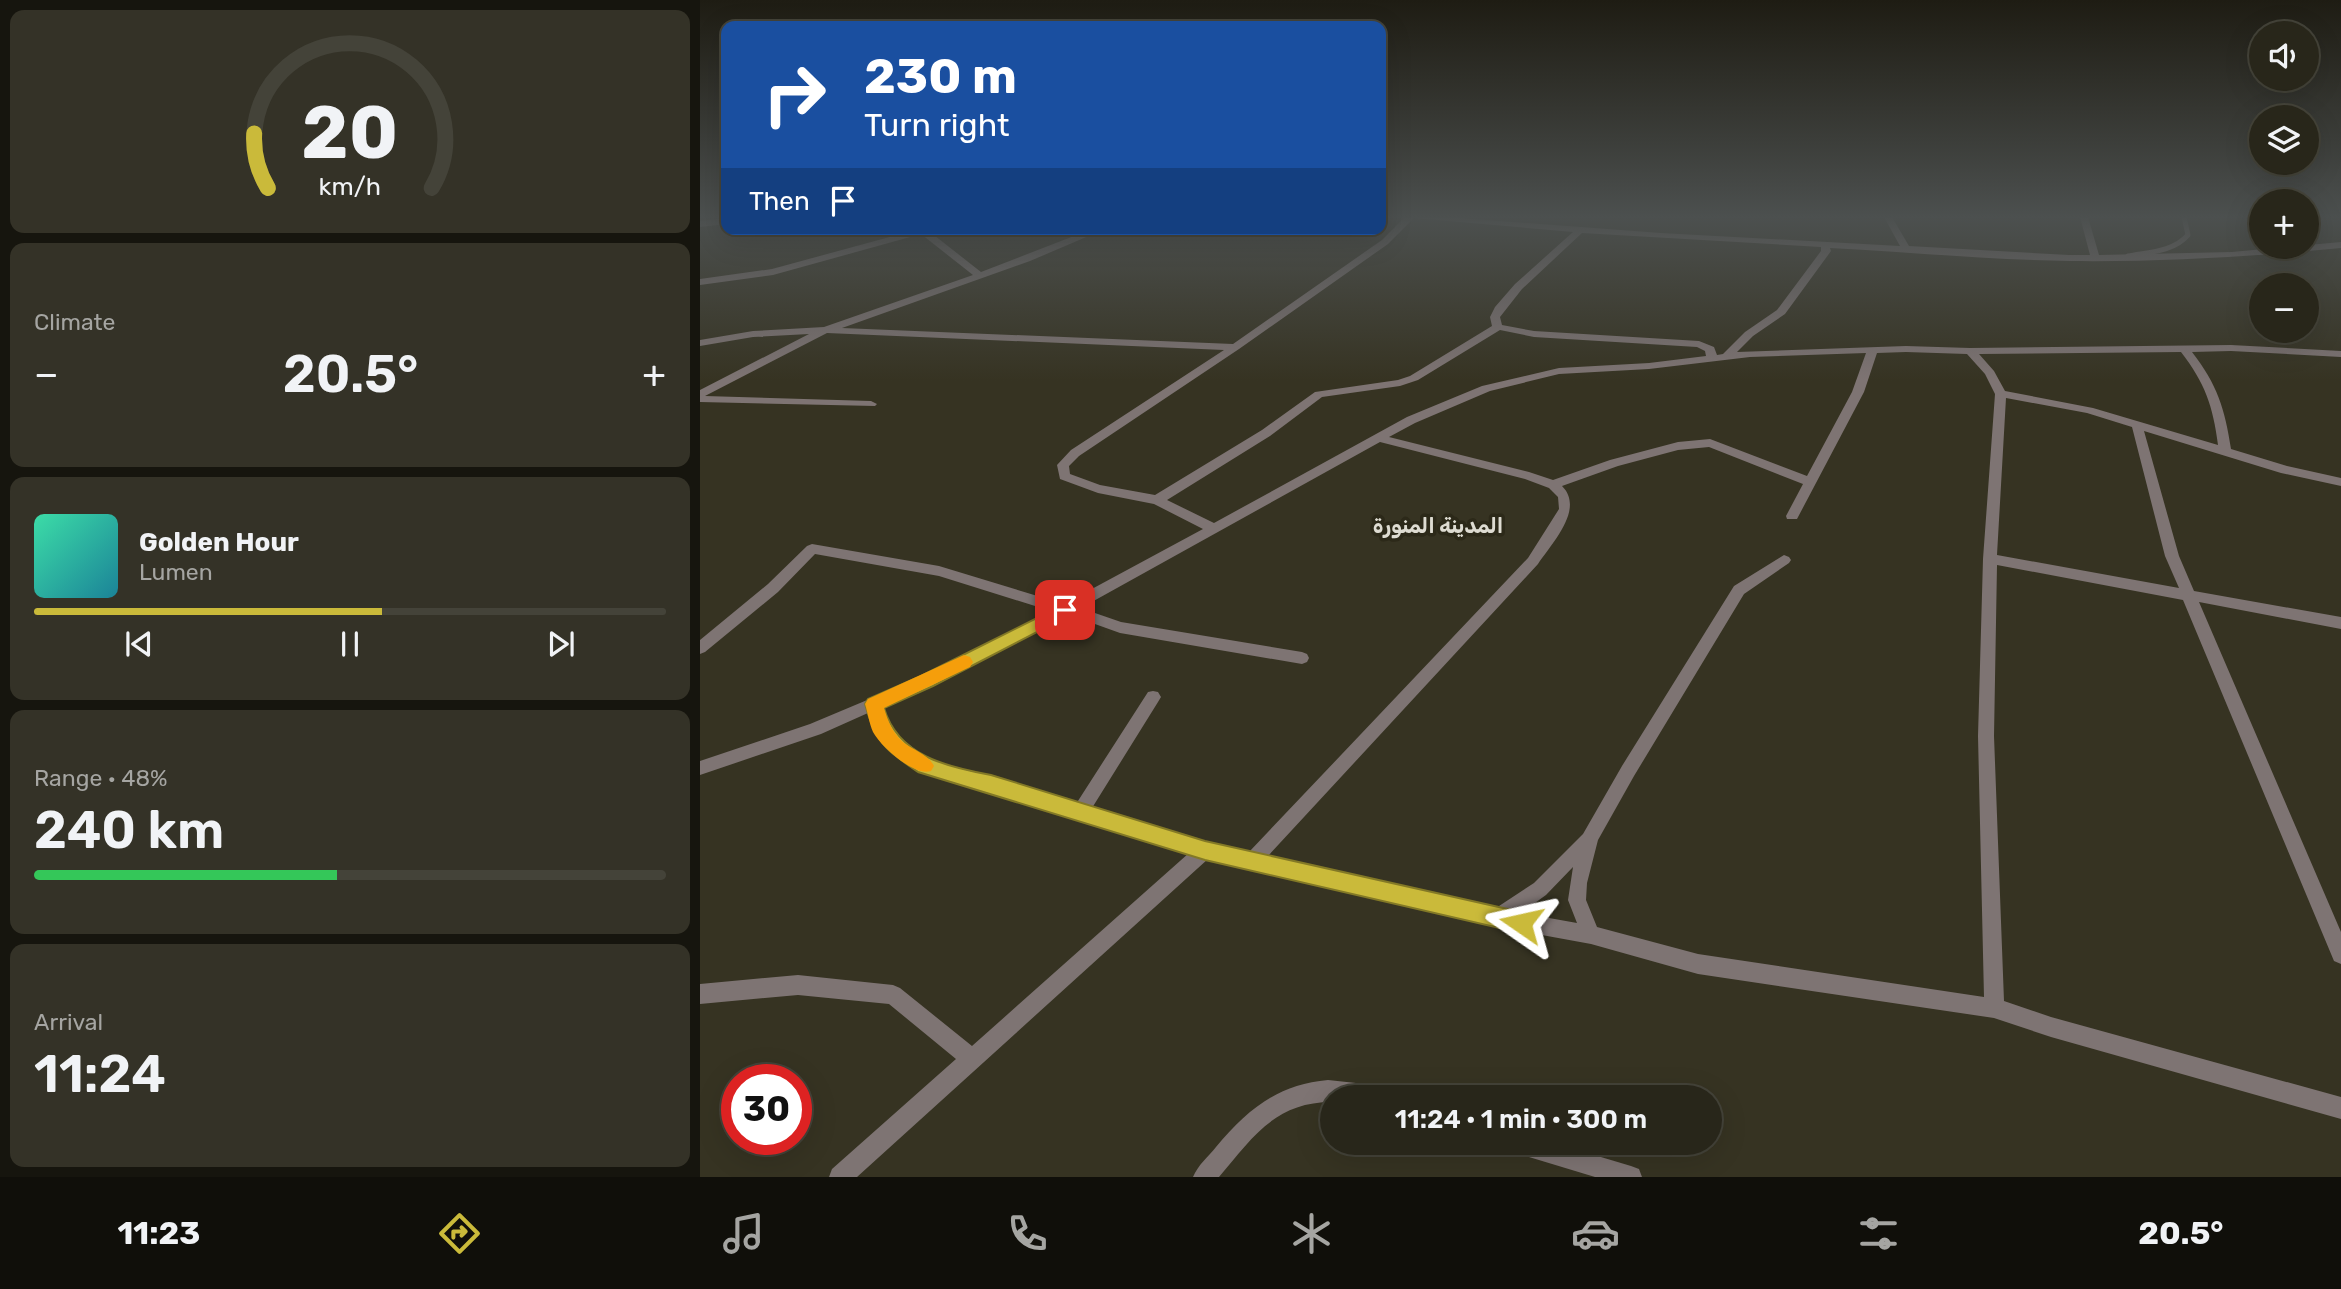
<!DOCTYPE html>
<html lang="en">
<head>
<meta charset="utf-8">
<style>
  :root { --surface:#28261a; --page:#343227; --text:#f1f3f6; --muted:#a5a5a2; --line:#444339; --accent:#caba3a }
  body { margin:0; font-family:Rubik,"Noto Sans Arabic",sans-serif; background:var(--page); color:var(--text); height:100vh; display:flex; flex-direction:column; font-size:26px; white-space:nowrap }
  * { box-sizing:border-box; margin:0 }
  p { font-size:23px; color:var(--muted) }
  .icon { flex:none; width:38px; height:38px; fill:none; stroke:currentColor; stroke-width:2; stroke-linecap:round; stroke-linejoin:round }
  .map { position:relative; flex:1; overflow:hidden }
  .drawer { display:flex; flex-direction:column; gap:10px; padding:10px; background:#16150e; width:700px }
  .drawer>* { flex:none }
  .guide { position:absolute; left:21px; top:21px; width:665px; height:214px; border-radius:14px; box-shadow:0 7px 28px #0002,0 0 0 2px var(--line); background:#1a4fa0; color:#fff; overflow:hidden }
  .buttons { position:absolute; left:1549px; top:21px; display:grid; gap:14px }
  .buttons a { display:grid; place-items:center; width:70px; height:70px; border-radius:50%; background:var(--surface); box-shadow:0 7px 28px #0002,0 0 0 2px var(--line); font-size:35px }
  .speed { position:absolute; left:21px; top:1064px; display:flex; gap:14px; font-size:35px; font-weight:700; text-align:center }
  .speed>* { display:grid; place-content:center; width:91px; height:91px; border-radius:50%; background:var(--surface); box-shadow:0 7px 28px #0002,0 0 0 2px var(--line); line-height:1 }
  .speed .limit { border:10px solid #d22; background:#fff; color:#111 }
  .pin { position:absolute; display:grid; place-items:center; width:60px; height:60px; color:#fff; margin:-30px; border-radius:14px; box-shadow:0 4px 10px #0006 }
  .me { position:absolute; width:77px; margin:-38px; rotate:281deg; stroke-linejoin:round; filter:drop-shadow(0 0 5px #0008) }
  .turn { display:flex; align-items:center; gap:24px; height:147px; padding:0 28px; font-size:32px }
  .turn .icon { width:91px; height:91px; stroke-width:2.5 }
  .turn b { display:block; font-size:49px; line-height:60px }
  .then { display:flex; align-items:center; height:66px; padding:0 28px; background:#0003; gap:14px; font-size:26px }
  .big { font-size:52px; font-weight:600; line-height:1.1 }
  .drawer .tile { flex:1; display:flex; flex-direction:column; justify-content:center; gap:10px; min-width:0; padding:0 24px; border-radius:14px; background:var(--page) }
  .drawer .dial { align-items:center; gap:0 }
  .dial svg { height:182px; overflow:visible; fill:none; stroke:var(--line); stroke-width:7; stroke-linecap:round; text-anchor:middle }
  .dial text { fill:var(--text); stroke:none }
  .song { display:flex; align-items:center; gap:21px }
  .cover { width:84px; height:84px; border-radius:10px; background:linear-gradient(135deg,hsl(160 70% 55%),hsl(190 70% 35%)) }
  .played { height:7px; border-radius:4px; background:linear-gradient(90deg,var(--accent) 55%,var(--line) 55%) }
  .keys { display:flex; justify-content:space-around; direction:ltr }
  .heat { display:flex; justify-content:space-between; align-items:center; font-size:38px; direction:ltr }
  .charge { height:10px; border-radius:5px; background:linear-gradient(90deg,#34c759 48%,var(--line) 0) }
  .trip { position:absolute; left:620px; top:1085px; width:402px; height:70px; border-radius:35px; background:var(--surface); box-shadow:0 7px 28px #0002,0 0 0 2px var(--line); font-weight:600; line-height:70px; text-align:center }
  .tab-bar { display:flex; height:112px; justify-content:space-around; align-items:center; background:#100f0a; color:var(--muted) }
  .tab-bar .icon { width:49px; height:49px }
  .tab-bar .current { color:var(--accent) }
  .tab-bar b { font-size:32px; color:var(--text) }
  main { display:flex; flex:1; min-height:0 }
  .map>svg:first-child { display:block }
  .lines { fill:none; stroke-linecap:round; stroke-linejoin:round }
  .lane { stroke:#7e7473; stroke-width:5 }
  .street { fill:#7e7473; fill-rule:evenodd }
  .route { fill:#caba3a; stroke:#837926; stroke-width:2 }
  .slow { fill:#f59e0b }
  .labels { text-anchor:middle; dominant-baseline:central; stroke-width:7; stroke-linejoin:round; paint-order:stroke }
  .neighbourhood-label { font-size:21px; font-weight:bold; fill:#dedcd2; stroke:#2c2919 }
</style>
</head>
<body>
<main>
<section class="drawer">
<div class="tile dial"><svg viewBox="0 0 100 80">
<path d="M14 69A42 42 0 1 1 86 69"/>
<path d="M14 69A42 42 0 0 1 8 45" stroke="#caba3a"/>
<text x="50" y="56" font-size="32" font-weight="700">20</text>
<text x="50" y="72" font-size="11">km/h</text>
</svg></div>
<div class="tile"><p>Climate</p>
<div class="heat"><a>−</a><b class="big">20.5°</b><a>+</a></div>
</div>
<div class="tile">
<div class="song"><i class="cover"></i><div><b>Golden Hour</b><p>Lumen</p></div></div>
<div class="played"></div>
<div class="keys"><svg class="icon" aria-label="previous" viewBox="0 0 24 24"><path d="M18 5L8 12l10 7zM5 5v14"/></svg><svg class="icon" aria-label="pause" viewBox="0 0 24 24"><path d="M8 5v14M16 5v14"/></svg><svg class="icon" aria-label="next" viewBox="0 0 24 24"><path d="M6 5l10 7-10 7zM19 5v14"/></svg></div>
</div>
<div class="tile"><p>Range · 48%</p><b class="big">240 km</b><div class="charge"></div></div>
<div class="tile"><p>Arrival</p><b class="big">11:24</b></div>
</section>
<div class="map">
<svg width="1641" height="1177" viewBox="0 0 1641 1177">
  <rect width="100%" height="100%" fill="#363322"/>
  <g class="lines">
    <path class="lane" d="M1428,256C1449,252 1473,252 1488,235L1484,217"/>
    <g class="street">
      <path d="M705,217H746L961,233L1200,246L1184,217H1192L1209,246L1369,255H1390L1380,217H1388L1399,255L1532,252L1641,242V248C1551,257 1460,262 1370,261C1290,260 1210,252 1130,248L1131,251L1085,314L1053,336L1037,352L1206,346L1270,348L1531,345L1641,351V357L1531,351L1492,352C1517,384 1525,409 1531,449L1587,466L1641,478V486L1581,473L1444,431L1479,556L1494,591L1641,617V629L1499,602L1641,932V964L1634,961L1483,600L1297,565L1294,736L1304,1001L1351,1017L1641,1097V1119L1351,1037L1294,1018L998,974L891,944L798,927L508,859L157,1177H129L132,1169L256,1059L189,1004L98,995L0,1004V984L98,975L193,985L200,988L272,1046L489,853L218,771C196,755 177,740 168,713L121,734L0,775V761L110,724L222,677L351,611L239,576L115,554L78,592L5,652L0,654V640L68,584L107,546L112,544L239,566L364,604L503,529L454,504L398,493L360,479L357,465L371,450L524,350L127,333L5,396L171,401L177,404L175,406L0,402V390L109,334L53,337L0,346V340L53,331L124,327L273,275L221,234L73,275L0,285V279L72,269L219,229H230V232L281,272L392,229H405L330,261L142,328L533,344L682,240ZM714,218L873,232L815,284L795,307L790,317L792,326L710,376L698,380L615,392L562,430L455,495L400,485L370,474L369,466L379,456L539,349L688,244ZM882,233L1121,247V251L1077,310L1045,332L1023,354L1017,355L1014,347L999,341L834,331L802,325L800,317L822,289ZM800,330L834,337L997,347L1005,351L1006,356L949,363L859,368L782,386L707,417L514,523L467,500L570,436L622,397L700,386L718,380ZM1206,352L1267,354L1285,374L1295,394L1283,559L1278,736L1284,997L998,954L897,927L886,900L887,883L898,840L934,776L1044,594L1089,563L1091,560L1089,557L1084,555L1034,586L922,766L883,834L834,883L796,908L568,856L838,564C852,543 885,509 862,486L918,466L978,450L1009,447L1103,484L1086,516L1087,519H1097L1164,392L1177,353ZM1481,352C1505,383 1513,406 1518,445L1393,408L1305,391L1294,371L1279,354ZM1166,353L1152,392L1107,476L1010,439L978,442L910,460L853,480L829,472L689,437L715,423L790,391L859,374L949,369L1050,357ZM1306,398L1387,413L1432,427L1465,556L1479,588L1297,555ZM680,442L825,479L849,488L858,497L859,509L828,558L549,852L505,842L392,808L458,702L461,697L458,692L453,691L448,692L376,804L229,760L198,736L187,722L183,707L232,685L377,610L381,619L420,633L602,664L607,662L609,658L607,654L602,652L421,622L392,612L390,603ZM873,867L868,900L877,923L821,913L846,895Z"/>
      <polygon points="26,218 26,224 0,227 0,221"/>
      <path d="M628,1080L656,1083L677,1090L681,1097H632V1102C575,1102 552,1138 519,1177H493C498,1165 508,1157 516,1147C547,1110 578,1084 628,1080Z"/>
      <polygon points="808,1143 854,1143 931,1166 939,1169 942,1177 895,1177 819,1154 811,1151"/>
    </g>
  </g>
  <linearGradient id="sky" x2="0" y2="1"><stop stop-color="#1e1c13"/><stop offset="0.57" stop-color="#4c504f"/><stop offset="1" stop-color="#4c504f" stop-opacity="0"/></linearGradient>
  <rect width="1641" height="381" fill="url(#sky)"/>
  <path class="route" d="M365,604L373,610L370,615L233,686L184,708C198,756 247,767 291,775L505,841L821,912L829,915L832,923L829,930L821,933L505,860L218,772C185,749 176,743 165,704L168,699L221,676Z"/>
  <path class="slow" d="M264,655L270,657L273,662L270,667L184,708C188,721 192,732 203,742C213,750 228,754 234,766L231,771C215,777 181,747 173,732C169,723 168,713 165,704L168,699Z"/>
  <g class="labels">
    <g class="neighbourhood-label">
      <text x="738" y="525">المدينة المنورة</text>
    </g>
  </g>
</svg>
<div class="buttons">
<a><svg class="icon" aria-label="sound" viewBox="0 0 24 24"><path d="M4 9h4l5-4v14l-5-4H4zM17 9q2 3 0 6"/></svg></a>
<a><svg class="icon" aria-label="layers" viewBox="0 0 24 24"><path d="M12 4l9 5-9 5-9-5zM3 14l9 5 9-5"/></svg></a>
<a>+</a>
<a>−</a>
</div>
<div class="speed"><div class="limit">30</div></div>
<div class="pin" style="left:365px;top:610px;background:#d93025"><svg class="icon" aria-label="arrive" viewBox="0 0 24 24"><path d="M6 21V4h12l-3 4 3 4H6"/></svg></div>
<svg class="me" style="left:821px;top:923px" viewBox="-20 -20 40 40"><path d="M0-17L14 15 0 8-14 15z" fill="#caba3a" stroke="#fff" stroke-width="4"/></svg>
<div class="trip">11:24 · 1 min · 300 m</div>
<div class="guide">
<div class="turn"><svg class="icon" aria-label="right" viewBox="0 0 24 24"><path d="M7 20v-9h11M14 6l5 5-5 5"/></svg><div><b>230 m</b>Turn right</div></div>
<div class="then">Then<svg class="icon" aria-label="arrive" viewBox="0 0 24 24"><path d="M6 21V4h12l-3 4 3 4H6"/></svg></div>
</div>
</div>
</main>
<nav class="tab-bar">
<b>11:23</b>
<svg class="icon current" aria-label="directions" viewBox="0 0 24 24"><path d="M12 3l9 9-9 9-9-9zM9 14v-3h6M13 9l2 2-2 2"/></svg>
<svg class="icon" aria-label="music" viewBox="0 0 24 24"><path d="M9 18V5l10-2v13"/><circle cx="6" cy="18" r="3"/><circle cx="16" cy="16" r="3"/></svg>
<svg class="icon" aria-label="phone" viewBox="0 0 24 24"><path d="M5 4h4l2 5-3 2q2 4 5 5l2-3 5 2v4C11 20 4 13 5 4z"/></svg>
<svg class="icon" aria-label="climate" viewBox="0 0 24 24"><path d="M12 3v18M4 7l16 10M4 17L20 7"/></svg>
<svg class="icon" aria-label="car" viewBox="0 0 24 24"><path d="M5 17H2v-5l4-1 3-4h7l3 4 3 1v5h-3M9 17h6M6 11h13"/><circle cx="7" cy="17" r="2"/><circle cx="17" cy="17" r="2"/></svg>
<svg class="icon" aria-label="filters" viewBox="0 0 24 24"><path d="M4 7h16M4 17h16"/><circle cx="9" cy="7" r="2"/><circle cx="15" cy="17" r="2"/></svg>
<b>20.5°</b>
</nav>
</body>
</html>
